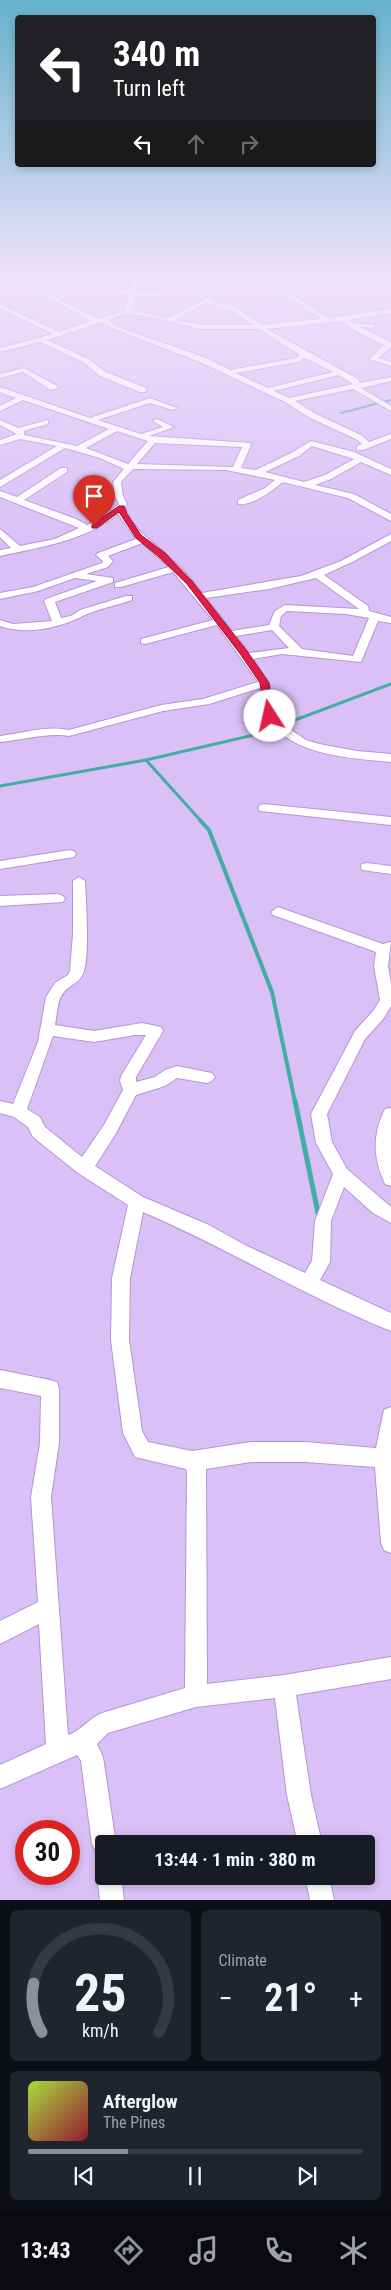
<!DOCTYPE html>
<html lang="en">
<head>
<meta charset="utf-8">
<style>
  :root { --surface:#171b24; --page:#20242c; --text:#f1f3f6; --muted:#9ea1a6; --line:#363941; --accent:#8c9099 }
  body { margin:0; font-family:"Roboto Condensed",sans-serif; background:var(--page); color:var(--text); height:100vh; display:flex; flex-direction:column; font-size:19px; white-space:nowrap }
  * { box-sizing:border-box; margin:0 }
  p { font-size:16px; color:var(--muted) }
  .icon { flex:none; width:28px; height:28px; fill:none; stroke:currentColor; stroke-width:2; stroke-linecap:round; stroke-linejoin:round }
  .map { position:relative; height:1900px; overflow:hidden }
  .side { display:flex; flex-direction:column; gap:10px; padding:10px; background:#0d0f14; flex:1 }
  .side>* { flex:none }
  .guide { position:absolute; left:15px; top:15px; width:361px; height:152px; border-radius:5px; box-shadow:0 2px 8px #0003; background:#202124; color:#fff; overflow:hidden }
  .speed { position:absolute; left:15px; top:1820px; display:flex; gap:10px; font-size:25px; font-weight:700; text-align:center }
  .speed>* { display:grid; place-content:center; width:65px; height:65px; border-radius:50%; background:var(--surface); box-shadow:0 2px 8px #0003; line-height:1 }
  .speed .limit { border:8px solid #d22; background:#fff; color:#111 }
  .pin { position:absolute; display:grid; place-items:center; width:42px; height:42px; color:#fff; margin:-51px -21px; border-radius:50% 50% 50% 0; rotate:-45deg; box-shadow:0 0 5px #0007 }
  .pin .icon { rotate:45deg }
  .me { position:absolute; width:55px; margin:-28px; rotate:350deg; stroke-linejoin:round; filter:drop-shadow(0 0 4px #0008) }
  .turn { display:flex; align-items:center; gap:18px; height:105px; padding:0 15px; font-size:22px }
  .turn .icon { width:65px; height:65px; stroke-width:2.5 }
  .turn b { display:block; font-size:35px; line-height:42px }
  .lanes { display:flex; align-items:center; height:48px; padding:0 15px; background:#0003; justify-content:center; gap:25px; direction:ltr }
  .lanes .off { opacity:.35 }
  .big { font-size:38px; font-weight:700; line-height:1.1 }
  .side .widget { flex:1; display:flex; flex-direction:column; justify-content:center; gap:8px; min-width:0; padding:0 18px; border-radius:8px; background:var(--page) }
  .side .dial { align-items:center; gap:0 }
  .dial svg { height:130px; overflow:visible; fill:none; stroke:var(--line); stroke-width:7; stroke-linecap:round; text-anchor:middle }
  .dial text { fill:var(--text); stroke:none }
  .song { display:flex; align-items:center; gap:15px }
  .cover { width:60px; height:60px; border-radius:8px; background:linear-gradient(135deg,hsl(80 70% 55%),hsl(350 70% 35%)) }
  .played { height:5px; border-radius:2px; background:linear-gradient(90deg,var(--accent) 30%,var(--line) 30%) }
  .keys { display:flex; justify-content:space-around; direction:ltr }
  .heat { display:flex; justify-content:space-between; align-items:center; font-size:28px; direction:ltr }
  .side .tiles { flex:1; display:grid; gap:10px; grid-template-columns:1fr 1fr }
  .widget:last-child { grid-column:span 2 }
  .trip { position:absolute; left:95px; top:1835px; width:280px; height:50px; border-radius:5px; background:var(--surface); box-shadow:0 2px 8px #0003; font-weight:700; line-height:50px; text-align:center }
  .tabs { display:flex; height:80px; justify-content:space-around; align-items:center; background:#090b0e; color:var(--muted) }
  .tabs .icon { width:35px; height:35px }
  .tabs .on { color:var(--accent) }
  .tabs b { font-size:22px; color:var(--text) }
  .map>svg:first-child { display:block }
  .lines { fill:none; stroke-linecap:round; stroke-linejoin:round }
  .stream-far3 { stroke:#42ada2; stroke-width:2 }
  .stream-far2 { stroke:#42ada2; stroke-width:3 }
  .stream-far1 { stroke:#42ada2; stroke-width:4 }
  .stream { stroke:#42ada2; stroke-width:5 }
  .minor-casing { stroke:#b495d6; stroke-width:2 }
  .minor { fill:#fff; fill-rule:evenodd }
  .route { fill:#e11d48; stroke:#92132f }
</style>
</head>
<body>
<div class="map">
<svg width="391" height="1900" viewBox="0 0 391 1900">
  <rect width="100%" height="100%" fill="#dac0f7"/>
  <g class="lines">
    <polyline class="stream-far3" points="341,413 391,400"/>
    <g class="stream-far2">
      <polyline points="146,760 201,821"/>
      <polyline points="0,786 146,760 258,734 391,684"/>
    </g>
    <polyline class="stream-far1" points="200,820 209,830 272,992 295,1102"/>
    <polyline class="stream" points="295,1101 319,1218"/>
    <g class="minor-casing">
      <g id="minor">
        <polygon points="0,277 7,277 4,279"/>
        <path d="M14,277H20L23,282L43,290L97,319L124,311L129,295L116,292L119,290L130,291L133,277H139L136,293H161L164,295L161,297H136L131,310L169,318L210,296L213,298L211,300L237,308L262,325L321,319L259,277H267L328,318L391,309V313L349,320L354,323L375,325L376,326L373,328L360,327L391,342V347L378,358L391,362V366L369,359L384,345L361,334L341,321L267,329L358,379L360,383L391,377V381L361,388L391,406V411L353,389L295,401L316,414L361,435L369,442L391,434V439L363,450H357V446L362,444L356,439L310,418L285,402L200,362L114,329L102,322L47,340L88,359L106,372L146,388V392H140L100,376L83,362L40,342L0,352V348L53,334L0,308V304L59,332L91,321L39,292L18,284ZM205,303L232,311L254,325H201L175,320ZM127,314L145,316L201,329H259L300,355L296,358L230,370L206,358L118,327L108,320ZM305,358L333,372L268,388L236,373L298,362ZM339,375L353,384L289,398L274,391Z"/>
        <polygon points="24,368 57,386 58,388 51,390 23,372 0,378 0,374"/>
        <path d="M0,387L90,418L150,398L177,408L173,410L150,403L98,420L141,434L163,427L153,421L157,419L174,427L149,436L250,443L251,445L241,468L256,470L293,452L311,441L354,452L391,469V475L361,462L331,479L315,485L354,494L391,514V521L348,498L283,482C272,491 253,506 238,504V500L265,488L275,480L226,470L133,469L121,482L123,496L127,504L125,507C132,529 150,539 165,553C179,565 191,578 202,593L301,576L341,561L391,534V541L354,561L324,575L368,606L369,611L391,617V623L378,621L361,662L282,654L253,659L269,683L275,715L287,727L306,740L319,744L357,751L391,754V762C349,758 293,756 266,718C261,711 261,697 260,688L209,704L163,711L69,736C49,732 21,740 0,742V736C22,733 48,725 69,730L161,705L203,699L258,682L217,625L145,644L141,643V639L213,620L173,572L121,587H115V583L169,567L142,543L108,556L113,561L108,567L86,574L113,578V582L55,602L61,618L71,616L80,610L126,596H132V600C118,605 101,608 87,614C62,627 28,636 0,626V620L13,624L52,621L44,601L46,599L97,581L75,578L38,591L0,599V593L33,587L102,563L103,561L96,555L98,553L136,539L118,514C85,541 40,547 0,556V550L11,548L0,537V529L20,546L55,539L79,528L0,497V491L17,497L61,468H67V472L24,500L76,519L87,525L101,519L119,504L115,496L113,482L124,469L100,458L65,448L0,487V480L57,446L20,439L0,445V440L17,434L0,425V420L18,428L48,420V424L24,431V435L77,446L109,429L23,400L0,411V406L16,398L0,392ZM117,431L148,441L128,464L86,448ZM155,443L242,447L233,467L137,464ZM312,446L354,459L325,475L304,482L265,472L299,456ZM316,578L359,609L285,605L275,611L269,625L232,631L206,598L269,589ZM287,611L346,614L369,618L353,656L302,649L279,626L281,616ZM272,630L289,648L249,653L236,636Z"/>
        <polygon points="264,804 391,817 391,825 260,811 258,808 260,805"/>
        <polygon points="70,850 74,851 76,854 74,857 0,869 0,861"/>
        <polygon points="367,863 391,866 391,874 362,870 361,867 362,864"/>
        <path d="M79,877L85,881C86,902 90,956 83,974C78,984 71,984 64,992C57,1000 57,1015 55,1025L94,1031L142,1023L161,1027L163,1031L136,1077V1082L155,1077L165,1070L177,1066L212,1073L215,1077L212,1081L207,1083L177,1078L165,1086L136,1095L115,1135L95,1166L143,1197L209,1225L245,1245L305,1273L312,1261L315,1221L333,1174L316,1143L311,1114L355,1031L374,1010L380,1000L374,966L376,952L273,915L271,912L278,907L383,944L391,942L388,966L391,983V1006L384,1018L365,1039L327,1114L332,1142L347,1169L391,1207V1223L373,1213L344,1187L331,1221L330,1262L320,1280L391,1313V1331C306,1297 227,1248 143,1212L130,1278L129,1340L142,1431L148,1442L192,1451L251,1442H305L376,1448L384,1410L391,1407V1553L384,1550L381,1543L375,1467L305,1462H251L206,1469L207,1684L284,1675L391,1657V1679L296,1695L311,1795L322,1844H298L287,1795L275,1698L196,1707L108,1733L97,1744L103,1757L116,1844H104V1856L96,1852L92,1844L81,1761L77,1755L0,1789V1765L46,1744L39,1624L0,1644V1621L38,1602L31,1497L40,1443L41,1396L0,1388V1370L50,1380L57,1382L59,1389V1443L51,1497L68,1735C81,1731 89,1718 102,1713L185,1688L187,1472L186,1469L135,1457L123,1433L111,1340L112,1278L128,1205L78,1173L33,1137L28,1127L14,1117L0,1113V1101L13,1104L38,1042L46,997L55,983L68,975L70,971L73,934V881ZM135,1035H146L121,1076L120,1081L123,1090L104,1125L82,1157L45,1127L40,1117L27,1109L53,1036L94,1042Z"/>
        <polygon points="58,894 63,896 65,899 63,902 0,906 0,896"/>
        <path d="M391,1108V1186L385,1184C373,1158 372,1135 385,1109Z"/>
        <polygon points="104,1866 104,1876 121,1876 124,1900 100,1900 97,1876 100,1867"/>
        <polygon points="305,1876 329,1876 334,1900 310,1900"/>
      </g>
    </g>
    <use href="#minor" class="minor"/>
  </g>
  <linearGradient id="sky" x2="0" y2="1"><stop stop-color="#65b1cc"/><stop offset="0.51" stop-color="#eee3fb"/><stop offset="1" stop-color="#eee3fb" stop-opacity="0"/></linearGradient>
  <rect width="391" height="543" fill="url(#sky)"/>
  <polygon class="route" points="119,506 124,506 127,514 141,535 165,553 192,581 247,651 269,683 273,718 265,716 260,683 241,655 187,584 159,557 136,538 119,512 97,528 92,528 92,525"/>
</svg>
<div class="speed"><div class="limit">30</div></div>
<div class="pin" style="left:94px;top:526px;background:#d93025"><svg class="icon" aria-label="arrive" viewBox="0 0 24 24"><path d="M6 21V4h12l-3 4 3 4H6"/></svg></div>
<svg class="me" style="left:270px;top:716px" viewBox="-20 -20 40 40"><circle r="19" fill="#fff"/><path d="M0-13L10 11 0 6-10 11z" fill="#e11d48"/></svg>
<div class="trip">13:44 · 1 min · 380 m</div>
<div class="guide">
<div class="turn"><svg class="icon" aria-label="left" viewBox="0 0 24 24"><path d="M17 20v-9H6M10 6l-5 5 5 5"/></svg><div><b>340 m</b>Turn left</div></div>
<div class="lanes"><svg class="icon" aria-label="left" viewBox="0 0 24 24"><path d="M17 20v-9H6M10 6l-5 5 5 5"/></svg><svg class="icon off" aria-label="ahead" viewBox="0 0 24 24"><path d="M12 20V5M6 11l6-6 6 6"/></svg><svg class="icon off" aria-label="right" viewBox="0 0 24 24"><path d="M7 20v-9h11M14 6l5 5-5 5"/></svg></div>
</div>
</div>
<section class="side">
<div class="tiles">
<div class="widget dial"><svg viewBox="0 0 100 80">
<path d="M14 69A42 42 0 1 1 86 69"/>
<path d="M14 69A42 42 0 0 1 9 39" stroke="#8c9099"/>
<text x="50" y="56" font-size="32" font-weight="700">25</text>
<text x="50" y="72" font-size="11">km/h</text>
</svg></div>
<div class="widget"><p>Climate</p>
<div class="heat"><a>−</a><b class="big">21°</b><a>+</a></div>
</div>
<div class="widget">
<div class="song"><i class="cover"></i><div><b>Afterglow</b><p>The Pines</p></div></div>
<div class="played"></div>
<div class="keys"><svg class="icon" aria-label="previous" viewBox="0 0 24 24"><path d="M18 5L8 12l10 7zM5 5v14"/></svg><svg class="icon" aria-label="pause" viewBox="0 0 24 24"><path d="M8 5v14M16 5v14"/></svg><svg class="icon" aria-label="next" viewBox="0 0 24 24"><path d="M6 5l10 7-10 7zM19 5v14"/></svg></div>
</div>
</div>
</section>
<nav class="tabs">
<b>13:43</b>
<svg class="icon on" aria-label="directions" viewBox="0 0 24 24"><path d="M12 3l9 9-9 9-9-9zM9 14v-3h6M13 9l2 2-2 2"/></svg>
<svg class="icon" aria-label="music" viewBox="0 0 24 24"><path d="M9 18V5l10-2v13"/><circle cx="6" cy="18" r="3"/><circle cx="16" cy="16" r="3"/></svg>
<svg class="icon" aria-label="phone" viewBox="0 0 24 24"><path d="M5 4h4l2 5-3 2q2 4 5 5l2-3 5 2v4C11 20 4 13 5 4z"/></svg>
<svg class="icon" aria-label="climate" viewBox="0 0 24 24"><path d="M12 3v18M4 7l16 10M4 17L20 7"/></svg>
</nav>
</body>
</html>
